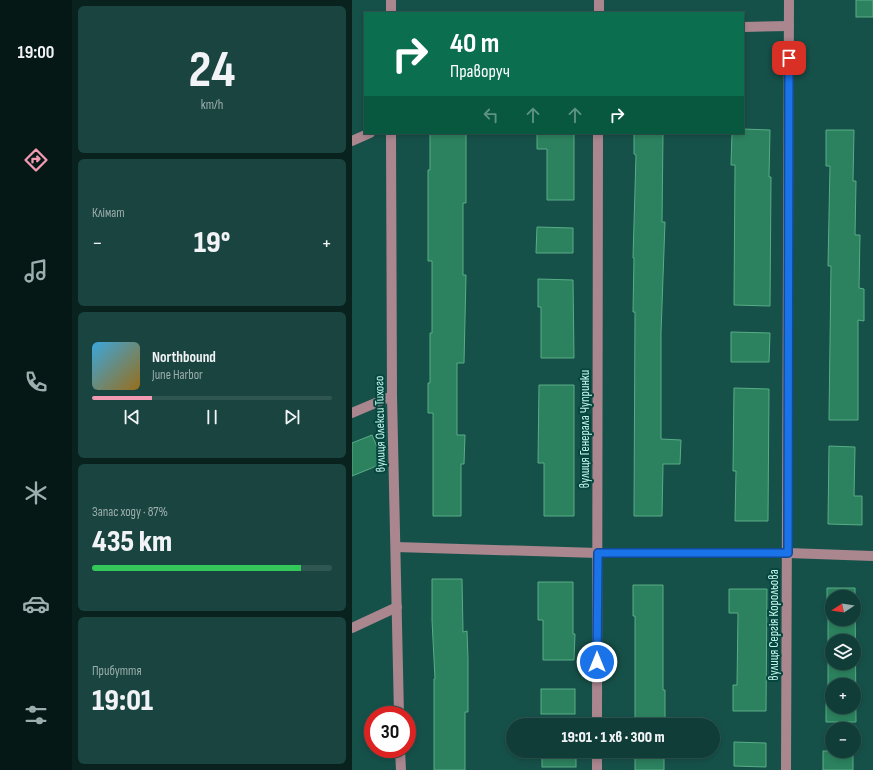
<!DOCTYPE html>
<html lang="uk">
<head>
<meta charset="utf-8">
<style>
  :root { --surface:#103d37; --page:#19443f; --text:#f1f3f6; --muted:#9caead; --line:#305652; --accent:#f19ab2 }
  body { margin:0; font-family:"Sofia Sans Condensed",sans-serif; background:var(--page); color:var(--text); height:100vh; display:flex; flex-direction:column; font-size:15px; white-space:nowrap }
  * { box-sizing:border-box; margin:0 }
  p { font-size:13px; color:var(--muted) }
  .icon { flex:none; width:22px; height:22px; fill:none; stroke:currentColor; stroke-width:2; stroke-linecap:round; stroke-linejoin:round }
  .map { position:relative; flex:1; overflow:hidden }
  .sheet { display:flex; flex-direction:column; gap:6px; padding:6px; background:#09221e; width:280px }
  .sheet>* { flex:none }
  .top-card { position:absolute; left:12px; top:12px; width:380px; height:122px; border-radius:0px; box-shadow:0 2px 6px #0003,0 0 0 1px var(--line); background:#0b6e4f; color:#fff; overflow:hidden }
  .needle { width:26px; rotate:258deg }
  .fabs { position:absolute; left:473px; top:590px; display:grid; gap:8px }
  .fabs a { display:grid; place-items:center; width:36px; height:36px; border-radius:50%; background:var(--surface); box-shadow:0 2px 6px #0003,0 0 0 1px var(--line); font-size:20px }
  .speed { position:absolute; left:12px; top:706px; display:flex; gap:8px; font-size:20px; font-weight:700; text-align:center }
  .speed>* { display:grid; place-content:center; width:52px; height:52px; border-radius:50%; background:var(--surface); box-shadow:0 2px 6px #0003,0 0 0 1px var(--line); line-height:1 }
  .speed .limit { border:6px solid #d22; background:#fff; color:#111 }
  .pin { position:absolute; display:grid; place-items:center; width:34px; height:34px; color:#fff; margin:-17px; border-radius:8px; box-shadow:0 2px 6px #0006 }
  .me { position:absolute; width:44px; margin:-22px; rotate:0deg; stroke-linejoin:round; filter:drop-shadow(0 0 3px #0008) }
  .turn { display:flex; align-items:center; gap:14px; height:84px; padding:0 20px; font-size:18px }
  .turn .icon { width:52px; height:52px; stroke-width:2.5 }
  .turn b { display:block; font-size:28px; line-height:34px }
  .lanes { display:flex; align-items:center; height:38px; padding:0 20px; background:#0003; justify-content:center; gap:20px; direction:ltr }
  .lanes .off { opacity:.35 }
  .big { font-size:30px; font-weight:800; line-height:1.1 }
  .sheet .card { flex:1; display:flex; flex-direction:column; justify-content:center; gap:6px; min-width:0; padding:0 14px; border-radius:6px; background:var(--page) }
  .sheet .dial { align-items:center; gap:0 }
  .dial b { font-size:52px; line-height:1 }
  .song { display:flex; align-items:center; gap:12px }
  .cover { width:48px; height:48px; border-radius:6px; background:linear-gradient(135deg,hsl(200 70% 55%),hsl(40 70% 35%)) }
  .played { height:4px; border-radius:2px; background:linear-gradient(90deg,var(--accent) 25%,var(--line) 25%) }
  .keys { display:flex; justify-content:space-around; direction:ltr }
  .heat { display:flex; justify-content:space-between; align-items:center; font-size:22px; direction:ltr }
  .charge { height:6px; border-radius:3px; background:linear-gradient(90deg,#34c759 87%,var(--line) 0) }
  .trip { position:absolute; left:154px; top:718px; width:214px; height:40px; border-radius:20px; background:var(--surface); box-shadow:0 2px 6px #0003,0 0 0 1px var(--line); font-weight:800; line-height:40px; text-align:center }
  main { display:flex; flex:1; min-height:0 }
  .tab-bar { display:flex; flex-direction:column; width:72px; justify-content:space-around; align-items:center; background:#061816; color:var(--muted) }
  .tab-bar .icon { width:28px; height:28px }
  .tab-bar .current { color:var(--accent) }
  .tab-bar b { font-size:18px; color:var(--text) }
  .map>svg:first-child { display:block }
  .building { fill:#2c825e; stroke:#58ad86; fill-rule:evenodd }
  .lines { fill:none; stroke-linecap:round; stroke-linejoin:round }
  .minor { stroke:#aa868f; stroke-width:10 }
  .route-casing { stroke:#114b97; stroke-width:10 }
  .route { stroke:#1a73e8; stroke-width:7 }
  .labels { text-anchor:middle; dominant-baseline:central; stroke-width:4; stroke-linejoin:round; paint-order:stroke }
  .street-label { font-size:13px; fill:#c4f4eb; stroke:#05463e }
</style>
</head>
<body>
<main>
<nav class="tab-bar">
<b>19:00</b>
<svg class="icon current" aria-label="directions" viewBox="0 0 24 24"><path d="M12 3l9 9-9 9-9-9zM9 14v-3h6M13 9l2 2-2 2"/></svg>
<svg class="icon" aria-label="music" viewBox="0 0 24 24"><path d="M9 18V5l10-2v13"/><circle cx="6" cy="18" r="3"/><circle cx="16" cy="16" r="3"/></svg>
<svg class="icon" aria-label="phone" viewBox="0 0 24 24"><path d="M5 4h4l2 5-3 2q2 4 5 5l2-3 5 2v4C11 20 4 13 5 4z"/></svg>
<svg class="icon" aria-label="climate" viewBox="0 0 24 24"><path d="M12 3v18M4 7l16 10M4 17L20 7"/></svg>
<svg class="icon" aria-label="car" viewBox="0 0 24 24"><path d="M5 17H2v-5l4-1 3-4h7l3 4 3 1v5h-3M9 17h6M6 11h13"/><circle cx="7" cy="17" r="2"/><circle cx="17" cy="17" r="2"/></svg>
<svg class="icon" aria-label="filters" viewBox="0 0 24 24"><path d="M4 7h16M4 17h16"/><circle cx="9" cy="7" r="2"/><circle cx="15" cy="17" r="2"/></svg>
</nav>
<section class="sheet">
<div class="card dial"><b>24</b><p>km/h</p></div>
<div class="card"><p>Клімат</p>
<div class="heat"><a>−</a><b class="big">19°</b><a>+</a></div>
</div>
<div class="card">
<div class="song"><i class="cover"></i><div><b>Northbound</b><p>June Harbor</p></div></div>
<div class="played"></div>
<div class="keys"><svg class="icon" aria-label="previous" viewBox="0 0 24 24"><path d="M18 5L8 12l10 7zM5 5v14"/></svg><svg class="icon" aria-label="pause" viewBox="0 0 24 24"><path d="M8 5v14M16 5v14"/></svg><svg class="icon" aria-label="next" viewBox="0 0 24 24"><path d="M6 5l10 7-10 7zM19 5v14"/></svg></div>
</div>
<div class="card"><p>Запас ходу · 87%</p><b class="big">435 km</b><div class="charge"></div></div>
<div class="card"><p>Прибуття</p><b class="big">19:01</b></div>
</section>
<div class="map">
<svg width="521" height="770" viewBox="0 0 521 770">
  <rect width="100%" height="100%" fill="#165149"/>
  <g class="building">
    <rect x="504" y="0" width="17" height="17"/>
    <polygon points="391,129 418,130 417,177 419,177 418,306 382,305 383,165 379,165 380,133 391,133"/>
    <polygon points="474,130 502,130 501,181 504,181 503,235 508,235 507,288 512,289 512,321 506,320 506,420 477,420 479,266 476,266 478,166 474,166"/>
    <polygon points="78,133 114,133 114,203 111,203 111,275 114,275 112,363 105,363 105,435 113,435 112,464 109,464 109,516 81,516 81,413 76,413 76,383 78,383 78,333 80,333 80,261 76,261 76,170 78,170"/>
    <polygon points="185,133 222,133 222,200 195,200 195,149 185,149"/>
    <polygon points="282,133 311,133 310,222 313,222 309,333 309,439 329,440 328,464 311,464 310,516 282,516 283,312 281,312 282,258 281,258 284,155 282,154"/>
    <polygon points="185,227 221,228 221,253 184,253"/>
    <polygon points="186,279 221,280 222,358 189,358 189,307 186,307"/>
    <polygon points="379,332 418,333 417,362 379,362"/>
    <polygon points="187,385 222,385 222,516 192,516 192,463 186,463"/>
    <polygon points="382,388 417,389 416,521 383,521 384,471 381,471"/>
    <polygon points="20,435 32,463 0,476 0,443"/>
    <polygon points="477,446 503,447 502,496 510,496 510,525 476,524"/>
    <polygon points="80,579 110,579 111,632 115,631 116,659 116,712 113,712 113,770 82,770 82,679 83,679 80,620"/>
    <polygon points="186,582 221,582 221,634 223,634 222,660 191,660 191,620 186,620"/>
    <polygon points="281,585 311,585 311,690 313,690 313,719 283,719 283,616 281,616"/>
    <path d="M475,588H503L504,722H474V690H476V618H475ZM480,597H502V619H480ZM480,641H502V663H480ZM480,685H502V707H480Z"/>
    <polygon points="377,589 415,589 414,711 381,711 381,685 385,685 386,613 377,613"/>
    <rect x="189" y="689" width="34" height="25"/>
    <polygon points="382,742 414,743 414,767 382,766"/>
    <rect x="190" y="751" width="34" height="16"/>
    <rect x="283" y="751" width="29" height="19"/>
    <rect x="471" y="751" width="30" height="19"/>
  </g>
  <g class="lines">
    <g class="minor">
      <polyline points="39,0 39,13"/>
      <polyline points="247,13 247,0"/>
      <polyline points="391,27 437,26"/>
      <polyline points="39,133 40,396 47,715"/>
      <polyline points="0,141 18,133"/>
      <polyline points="0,413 40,396"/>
      <polyline points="44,547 246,553 436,553 521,556"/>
      <polyline points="0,628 45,607"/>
      <polyline points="245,725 246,133"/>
      <polyline points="48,749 49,770"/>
      <polyline points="245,770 245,751"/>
      <polyline points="434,770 437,0"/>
    </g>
  </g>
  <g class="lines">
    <g class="route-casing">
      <polyline id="route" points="245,662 246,553 436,553 437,58"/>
    </g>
    <use href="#route" class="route"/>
  </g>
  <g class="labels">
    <g class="street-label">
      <text transform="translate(28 424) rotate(-91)">вулиця Олекси Тихого</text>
      <text transform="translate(233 429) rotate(-90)">вулиця Генерала Чупринки</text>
      <text transform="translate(422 625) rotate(-90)">вулиця Сергія Корольова</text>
    </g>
  </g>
</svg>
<div class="fabs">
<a><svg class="needle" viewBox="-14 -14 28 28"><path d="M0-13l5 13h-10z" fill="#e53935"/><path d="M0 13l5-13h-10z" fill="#9caead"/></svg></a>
<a><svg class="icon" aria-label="layers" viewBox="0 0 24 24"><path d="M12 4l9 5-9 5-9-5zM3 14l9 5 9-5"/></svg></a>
<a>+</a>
<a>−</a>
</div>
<div class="speed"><div class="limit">30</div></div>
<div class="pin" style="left:437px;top:58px;background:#d93025"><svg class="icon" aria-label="arrive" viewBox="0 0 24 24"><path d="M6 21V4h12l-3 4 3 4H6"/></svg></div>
<svg class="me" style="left:245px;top:662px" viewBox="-20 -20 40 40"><circle r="17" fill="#1a73e8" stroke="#fff" stroke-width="3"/><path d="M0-11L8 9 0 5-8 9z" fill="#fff"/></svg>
<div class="trip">19:01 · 1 хв · 300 m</div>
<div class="top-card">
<div class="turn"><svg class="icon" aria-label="right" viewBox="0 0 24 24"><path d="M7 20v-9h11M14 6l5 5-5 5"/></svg><div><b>40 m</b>Праворуч</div></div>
<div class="lanes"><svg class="icon off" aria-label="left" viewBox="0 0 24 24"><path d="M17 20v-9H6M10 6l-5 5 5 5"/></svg><svg class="icon off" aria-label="ahead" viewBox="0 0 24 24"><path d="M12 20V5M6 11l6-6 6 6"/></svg><svg class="icon off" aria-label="ahead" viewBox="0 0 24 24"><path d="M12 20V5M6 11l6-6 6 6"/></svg><svg class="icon" aria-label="right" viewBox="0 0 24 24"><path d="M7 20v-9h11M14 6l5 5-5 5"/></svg></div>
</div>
</div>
</main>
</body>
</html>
